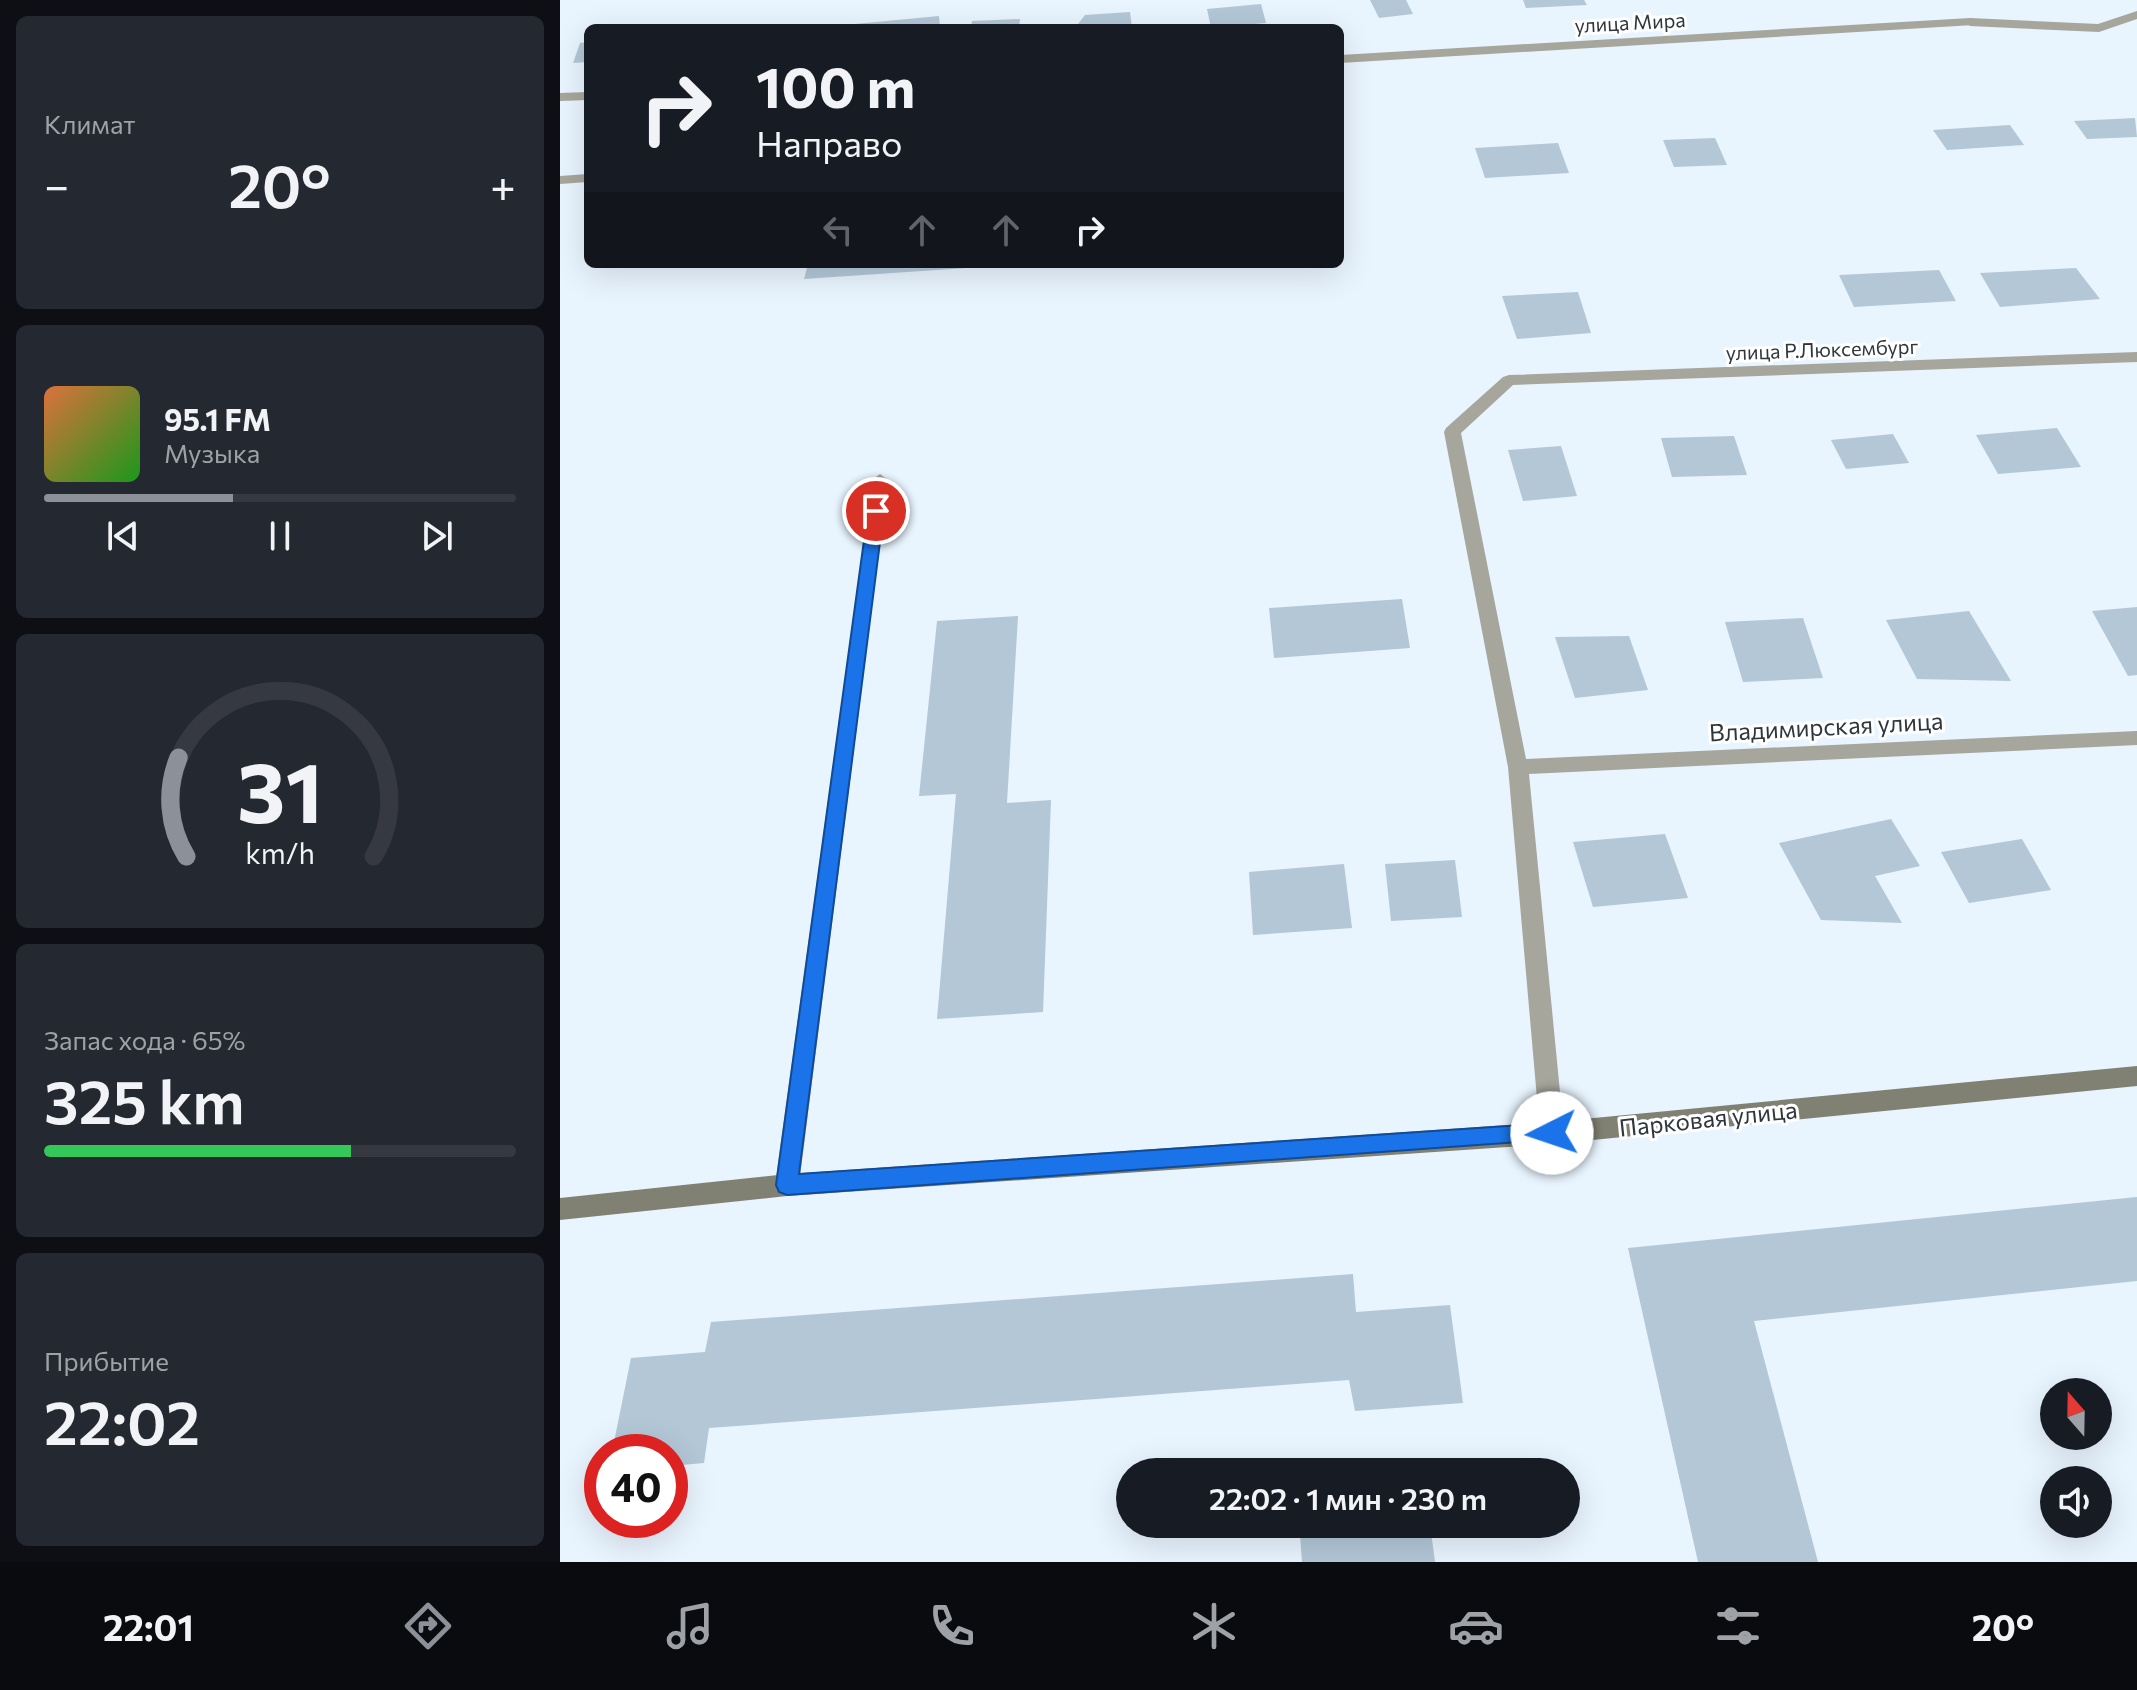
<!DOCTYPE html>
<html lang="ru">
<head>
<meta charset="utf-8">
<style>
  :root { --surface:#171b24; --page:#242831; --text:#f1f3f6; --muted:#9ea1a6; --line:#363941; --accent:#8c9099 }
  body { margin:0; font-family:Commissioner,sans-serif; background:var(--page); color:var(--text); height:100vh; display:flex; flex-direction:column; font-size:30px; white-space:nowrap }
  * { box-sizing:border-box; margin:0 }
  p { font-size:26px; color:var(--muted) }
  .icon { flex:none; width:44px; height:44px; fill:none; stroke:currentColor; stroke-width:2; stroke-linecap:round; stroke-linejoin:round }
  .map { position:relative; flex:1; overflow:hidden }
  .details { display:flex; flex-direction:column; gap:16px; padding:16px; background:#0d0f14; width:560px }
  .details>* { flex:none }
  .banner { position:absolute; left:24px; top:24px; width:760px; height:244px; border-radius:12px; box-shadow:0 8px 32px #0002; background:#171b24; color:var(--text); overflow:hidden }
  .needle { width:52px; rotate:340deg }
  .controls { position:absolute; left:1480px; top:1378px; display:grid; gap:16px }
  .controls a { display:grid; place-items:center; width:72px; height:72px; border-radius:50%; background:var(--surface); box-shadow:0 8px 32px #0002; font-size:40px }
  .speed { position:absolute; left:24px; top:1434px; display:flex; gap:16px; font-size:40px; font-weight:700; text-align:center }
  .speed>* { display:grid; place-content:center; width:104px; height:104px; border-radius:50%; background:var(--surface); box-shadow:0 8px 32px #0002; line-height:1 }
  .speed .limit { border:12px solid #d22; background:#fff; color:#111 }
  .pin { position:absolute; display:grid; place-items:center; width:68px; height:68px; color:#fff; margin:-34px; border:4px solid #fff; border-radius:50%; box-shadow:0 2px 8px #0007 }
  .me { position:absolute; width:88px; margin:-44px; rotate:266deg; stroke-linejoin:round; filter:drop-shadow(0 0 6px #0008) }
  .turn { display:flex; align-items:center; gap:28px; height:168px; padding:0 40px; font-size:36px }
  .turn .icon { width:104px; height:104px; stroke-width:2.5 }
  .turn b { display:block; font-size:56px; line-height:68px }
  .lanes { display:flex; align-items:center; height:76px; padding:0 40px; background:#0003; justify-content:center; gap:40px; direction:ltr }
  .lanes .off { opacity:.35 }
  .big { font-size:60px; font-weight:600; line-height:1.1 }
  .details .widget { flex:1; display:flex; flex-direction:column; justify-content:center; gap:12px; min-width:0; padding:0 28px; border-radius:12px; background:var(--page) }
  .details .dial { align-items:center; gap:0 }
  .dial svg { height:208px; overflow:visible; fill:none; stroke:var(--line); stroke-width:7; stroke-linecap:round; text-anchor:middle }
  .dial text { fill:var(--text); stroke:none }
  .song { display:flex; align-items:center; gap:24px }
  .cover { width:96px; height:96px; border-radius:12px; background:linear-gradient(135deg,hsl(20 70% 55%),hsl(120 70% 35%)) }
  .played { height:8px; border-radius:4px; background:linear-gradient(90deg,var(--accent) 40%,var(--line) 40%) }
  .keys { display:flex; justify-content:space-around; direction:ltr }
  .heat { display:flex; justify-content:space-between; align-items:center; font-size:44px; direction:ltr }
  .charge { height:12px; border-radius:6px; background:linear-gradient(90deg,#34c759 65%,var(--line) 0) }
  .trip { position:absolute; left:556px; top:1458px; width:464px; height:80px; border-radius:40px; background:var(--surface); box-shadow:0 8px 32px #0002; font-weight:600; line-height:80px; text-align:center }
  .menu { display:flex; height:128px; justify-content:space-around; align-items:center; background:#090b0e; color:var(--muted) }
  .menu .icon { width:56px; height:56px }
  .menu .current { color:var(--accent) }
  .menu b { font-size:36px; color:var(--text) }
  main { display:flex; flex:1; min-height:0 }
  .map>svg:first-child { display:block }
  .building { fill:#b3c7d7 }
  .lines { fill:none; stroke-linecap:round; stroke-linejoin:round }
  .lane { fill:#a6a69c; fill-rule:evenodd }
  .street { fill:#a6a69c; fill-rule:evenodd }
  .secondary { fill:#818173; fill-rule:evenodd }
  .route { fill:#1a73e8; stroke:#114b97; stroke-width:2 }
  .labels { text-anchor:middle; dominant-baseline:central; stroke-width:6; stroke-linejoin:round; paint-order:stroke }
  .far-street-label { font-size:20px; fill:#2f373d; stroke:#fff }
  .street-label { font-size:24px; fill:#2f373d; stroke:#fff }
</style>
</head>
<body>
<main>
<section class="details">
<div class="widget"><p>Климат</p>
<div class="heat"><a>−</a><b class="big">20°</b><a>+</a></div>
</div>
<div class="widget">
<div class="song"><i class="cover"></i><div><b>95.1 FM</b><p>Музыка</p></div></div>
<div class="played"></div>
<div class="keys"><svg class="icon" aria-label="previous" viewBox="0 0 24 24"><path d="M18 5L8 12l10 7zM5 5v14"/></svg><svg class="icon" aria-label="pause" viewBox="0 0 24 24"><path d="M8 5v14M16 5v14"/></svg><svg class="icon" aria-label="next" viewBox="0 0 24 24"><path d="M6 5l10 7-10 7zM19 5v14"/></svg></div>
</div>
<div class="widget dial"><svg viewBox="0 0 100 80">
<path d="M14 69A42 42 0 1 1 86 69"/>
<path d="M14 69A42 42 0 0 1 11 31" stroke="#8c9099"/>
<text x="50" y="56" font-size="32" font-weight="700">31</text>
<text x="50" y="72" font-size="11">km/h</text>
</svg></div>
<div class="widget"><p>Запас хода · 65%</p><b class="big">325 km</b><div class="charge"></div></div>
<div class="widget"><p>Прибытие</p><b class="big">22:02</b></div>
</section>
<div class="map">
<svg width="1577" height="1562" viewBox="0 0 1577 1562">
  <rect width="100%" height="100%" fill="#e8f4fe"/>
  <g class="building">
    <polygon points="810,0 846,0 853,14 819,18"/>
    <polygon points="963,0 1024,0 1027,5 966,8"/>
    <polygon points="701,4 706,23 651,28 647,9"/>
    <polygon points="570,12 572,27 515,28 525,15"/>
    <polygon points="379,16 380,28 295,28 295,24"/>
    <polygon points="460,19 459,28 411,28 412,21"/>
    <polygon points="28,42 28,62 13,63 20,43"/>
    <polygon points="1575,118 1577,137 1527,139 1514,121"/>
    <polygon points="1450,125 1464,145 1387,150 1373,130"/>
    <polygon points="1155,138 1167,165 1114,167 1103,140"/>
    <polygon points="998,143 1009,173 925,178 915,148"/>
    <polygon points="248,264 436,264 436,266 244,279"/>
    <polygon points="1516,268 1540,299 1440,307 1420,273"/>
    <polygon points="1379,270 1396,301 1294,307 1279,275"/>
    <polygon points="1018,292 1031,333 957,339 942,296"/>
    <polygon points="1497,428 1521,467 1438,474 1416,435"/>
    <polygon points="1333,434 1349,463 1286,469 1271,440"/>
    <polygon points="1174,436 1187,475 1112,477 1101,438"/>
    <polygon points="1001,446 1017,496 963,501 948,450"/>
    <polygon points="842,599 850,648 714,658 709,608"/>
    <polygon points="1577,607 1577,675 1568,676 1532,611"/>
    <polygon points="1409,611 1451,681 1357,679 1326,620"/>
    <polygon points="458,616 447,803 491,800 483,1012 377,1019 396,794 359,796 377,621"/>
    <polygon points="1243,618 1263,678 1183,682 1165,622"/>
    <polygon points="1069,636 1088,690 1015,698 995,637"/>
    <polygon points="1331,819 1360,866 1315,876 1342,923 1261,920 1219,843"/>
    <polygon points="1105,834 1128,898 1033,907 1013,842"/>
    <polygon points="1462,839 1491,890 1409,903 1381,852"/>
    <polygon points="895,860 902,917 831,921 825,864"/>
    <polygon points="784,864 792,928 693,935 689,872"/>
    <polygon points="1577,1197 1577,1281 1194,1321 1258,1562 1138,1562 1068,1248"/>
    <polygon points="793,1274 796,1312 890,1305 903,1403 795,1411 789,1380 149,1428 144,1463 110,1466 110,1452 52,1452 71,1358 145,1352 151,1322"/>
    <polygon points="843,1524 870,1524 875,1562 742,1562 740,1535"/>
  </g>
  <g class="lines">
    <g class="lane">
      <polygon points="1577,11 1577,19 1539,32 1410,26 1404,22 1410,18 1538,24"/>
      <polygon points="28,174 28,182 0,184 0,176"/>
      <polygon points="320,474 328,480 239,1185 235,1193 227,1196 219,1193 215,1185 312,480"/>
    </g>
    <g class="street">
      <polygon points="1410,18 1414,19 1414,25 780,63 780,55"/>
      <polygon points="28,92 28,100 0,101 0,93"/>
      <polygon points="1577,352 1577,362 953,385 901,433 966,759 1577,731 1577,745 969,774 1004,1133 1000,1140 992,1144 984,1140 980,1133 948,767 884,432 886,428 943,377 949,375"/>
    </g>
    <polygon class="secondary" points="1577,1066 1577,1086 992,1144 227,1196 0,1220 0,1198 227,1174 992,1122"/>
  </g>
  <polygon class="route" points="316,505 324,511 239,1174 992,1123 1000,1126 1003,1133 1000,1139 227,1195 219,1192 216,1185 308,511"/>
  <g class="labels">
    <g class="far-street-label">
      <text transform="translate(1070 22) rotate(-3)">улица Мира</text>
      <text transform="translate(1262 349) rotate(-2)">улица Р.Люксембург</text>
    </g>
    <g class="street-label">
      <text transform="translate(1266 726) rotate(-3)">Владимирская улица</text>
      <text transform="translate(1148 1118) rotate(-6)">Парковая улица</text>
    </g>
  </g>
</svg>
<div class="controls">
<a><svg class="needle" viewBox="-14 -14 28 28"><path d="M0-13l5 13h-10z" fill="#e53935"/><path d="M0 13l5-13h-10z" fill="#9ea1a6"/></svg></a>
<a><svg class="icon" aria-label="sound" viewBox="0 0 24 24"><path d="M4 9h4l5-4v14l-5-4H4zM17 9q2 3 0 6"/></svg></a>
</div>
<div class="speed"><div class="limit">40</div></div>
<div class="pin" style="left:316px;top:511px;background:#d93025"><svg class="icon" aria-label="arrive" viewBox="0 0 24 24"><path d="M6 21V4h12l-3 4 3 4H6"/></svg></div>
<svg class="me" style="left:992px;top:1133px" viewBox="-20 -20 40 40"><circle r="19" fill="#fff"/><path d="M0-13L10 11 0 6-10 11z" fill="#1a73e8"/></svg>
<div class="trip">22:02 · 1 мин · 230 m</div>
<div class="banner">
<div class="turn"><svg class="icon" aria-label="right" viewBox="0 0 24 24"><path d="M7 20v-9h11M14 6l5 5-5 5"/></svg><div><b>100 m</b>Направо</div></div>
<div class="lanes"><svg class="icon off" aria-label="left" viewBox="0 0 24 24"><path d="M17 20v-9H6M10 6l-5 5 5 5"/></svg><svg class="icon off" aria-label="ahead" viewBox="0 0 24 24"><path d="M12 20V5M6 11l6-6 6 6"/></svg><svg class="icon off" aria-label="ahead" viewBox="0 0 24 24"><path d="M12 20V5M6 11l6-6 6 6"/></svg><svg class="icon" aria-label="right" viewBox="0 0 24 24"><path d="M7 20v-9h11M14 6l5 5-5 5"/></svg></div>
</div>
</div>
</main>
<nav class="menu">
<b>22:01</b>
<svg class="icon current" aria-label="directions" viewBox="0 0 24 24"><path d="M12 3l9 9-9 9-9-9zM9 14v-3h6M13 9l2 2-2 2"/></svg>
<svg class="icon" aria-label="music" viewBox="0 0 24 24"><path d="M9 18V5l10-2v13"/><circle cx="6" cy="18" r="3"/><circle cx="16" cy="16" r="3"/></svg>
<svg class="icon" aria-label="phone" viewBox="0 0 24 24"><path d="M5 4h4l2 5-3 2q2 4 5 5l2-3 5 2v4C11 20 4 13 5 4z"/></svg>
<svg class="icon" aria-label="climate" viewBox="0 0 24 24"><path d="M12 3v18M4 7l16 10M4 17L20 7"/></svg>
<svg class="icon" aria-label="car" viewBox="0 0 24 24"><path d="M5 17H2v-5l4-1 3-4h7l3 4 3 1v5h-3M9 17h6M6 11h13"/><circle cx="7" cy="17" r="2"/><circle cx="17" cy="17" r="2"/></svg>
<svg class="icon" aria-label="filters" viewBox="0 0 24 24"><path d="M4 7h16M4 17h16"/><circle cx="9" cy="7" r="2"/><circle cx="15" cy="17" r="2"/></svg>
<b>20°</b>
</nav>
</body>
</html>
